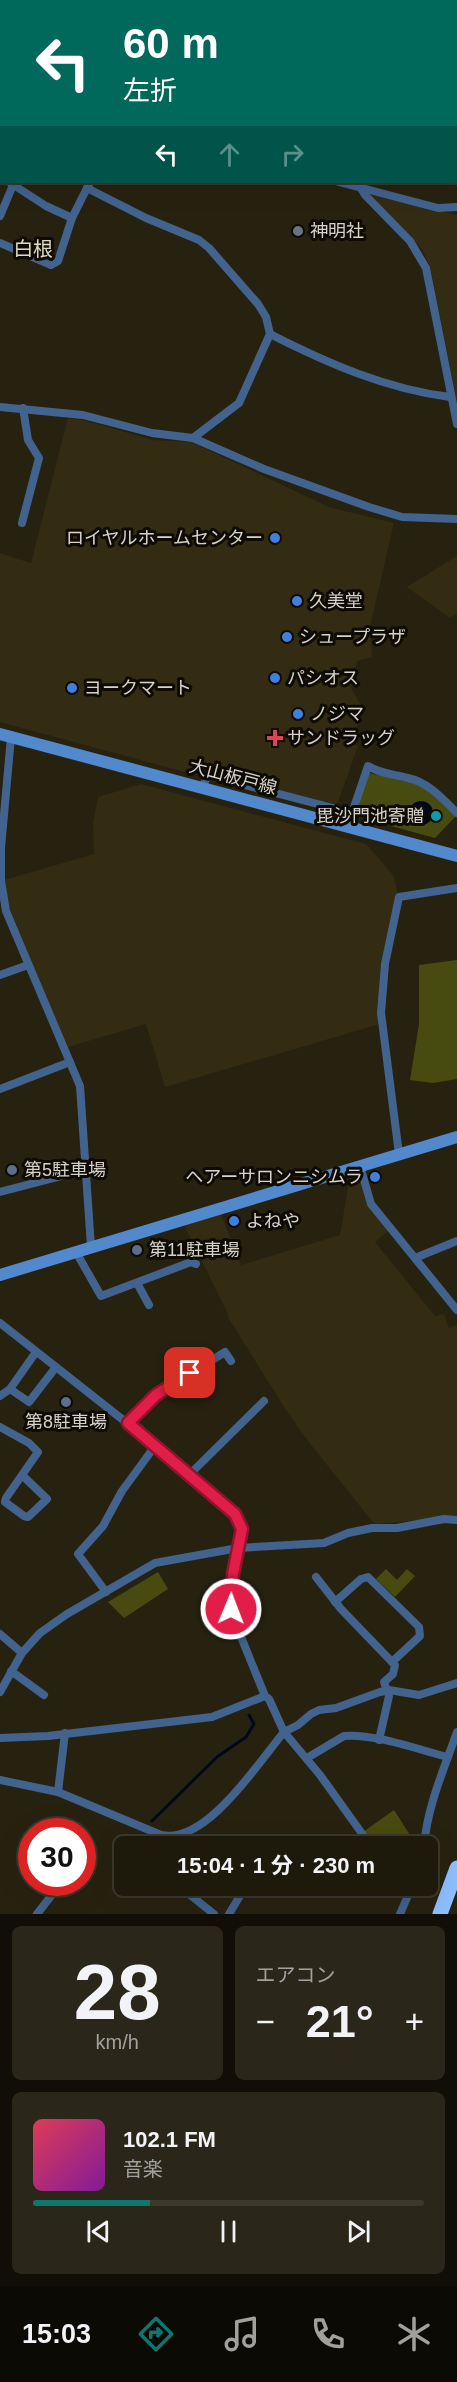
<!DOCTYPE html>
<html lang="ja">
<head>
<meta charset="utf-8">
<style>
  :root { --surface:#1d1a0c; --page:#2a271a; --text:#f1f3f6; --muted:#a0a19d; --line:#3b382d; --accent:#0f766e }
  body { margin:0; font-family:Helvetica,"Noto Sans JP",sans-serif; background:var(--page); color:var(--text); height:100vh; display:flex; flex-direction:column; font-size:22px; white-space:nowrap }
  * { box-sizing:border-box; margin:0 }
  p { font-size:20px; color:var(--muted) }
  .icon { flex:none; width:33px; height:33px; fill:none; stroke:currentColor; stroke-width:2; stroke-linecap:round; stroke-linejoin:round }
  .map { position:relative; height:1914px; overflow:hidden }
  .sheet { display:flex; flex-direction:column; gap:12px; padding:12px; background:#100e07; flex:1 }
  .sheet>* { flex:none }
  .top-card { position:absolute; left:0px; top:0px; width:458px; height:183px; box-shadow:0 6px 24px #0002,0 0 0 2px var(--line); background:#00695c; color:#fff; overflow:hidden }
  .speed { position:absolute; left:18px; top:1818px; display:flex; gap:12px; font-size:30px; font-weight:700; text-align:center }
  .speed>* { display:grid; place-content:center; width:78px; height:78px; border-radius:50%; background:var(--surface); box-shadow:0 6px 24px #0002,0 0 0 2px var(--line); line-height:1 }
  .speed .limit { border:9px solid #d22; background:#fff; color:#111 }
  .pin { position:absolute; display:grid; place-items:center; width:51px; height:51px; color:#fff; margin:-26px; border-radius:12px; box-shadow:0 3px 9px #0006 }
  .me { position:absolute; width:66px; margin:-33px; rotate:1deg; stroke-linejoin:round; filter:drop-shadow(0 0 4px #0008) }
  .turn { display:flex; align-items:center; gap:21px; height:126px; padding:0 24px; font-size:27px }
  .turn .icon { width:78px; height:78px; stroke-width:2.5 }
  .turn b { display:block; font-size:42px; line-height:51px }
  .lanes { display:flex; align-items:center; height:57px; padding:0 24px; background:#0003; justify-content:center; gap:30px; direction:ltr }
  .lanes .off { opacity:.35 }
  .big { font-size:45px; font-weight:700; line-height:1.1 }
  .sheet .tile { flex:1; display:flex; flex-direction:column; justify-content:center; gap:9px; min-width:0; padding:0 21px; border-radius:9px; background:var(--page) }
  .sheet .dial { align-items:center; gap:0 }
  .dial b { font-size:78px; line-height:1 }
  .song { display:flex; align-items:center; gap:18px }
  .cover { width:72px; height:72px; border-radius:9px; background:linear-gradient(135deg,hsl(350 70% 55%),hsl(290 70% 35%)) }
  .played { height:6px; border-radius:3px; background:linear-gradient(90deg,var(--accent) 30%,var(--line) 30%) }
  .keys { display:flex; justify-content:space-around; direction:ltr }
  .heat { display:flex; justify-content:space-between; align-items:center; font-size:33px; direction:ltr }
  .sheet .tiles { flex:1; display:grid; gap:12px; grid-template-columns:1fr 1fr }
  .tile:last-child { grid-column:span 2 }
  .trip { position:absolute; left:114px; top:1836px; width:324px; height:60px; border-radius:9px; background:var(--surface); box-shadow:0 6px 24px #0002,0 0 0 2px var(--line); font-weight:700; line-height:60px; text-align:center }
  .dock { display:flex; height:96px; justify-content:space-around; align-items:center; background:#0c0a05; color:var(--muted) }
  .dock .icon { width:42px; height:42px }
  .dock .current { color:var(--accent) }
  .dock b { font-size:27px; color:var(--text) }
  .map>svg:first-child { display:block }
  .built { fill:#332b12 }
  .green { fill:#484b0f }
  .water { fill:#000919 }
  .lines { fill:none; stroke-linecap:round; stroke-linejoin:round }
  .stream { stroke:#000919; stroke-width:3 }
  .street { stroke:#42638e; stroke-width:8 }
  .secondary { stroke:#5288cc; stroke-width:12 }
  .highway { stroke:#8dbefe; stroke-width:15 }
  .route-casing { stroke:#92132f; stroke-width:15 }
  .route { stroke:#e11d48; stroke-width:10 }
  .worship-dot { fill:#6b7280; stroke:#0e0b05; stroke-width:2 }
  .shop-dot { fill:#3f7fe0; stroke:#0e0b05; stroke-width:2 }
  .health-dot { fill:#e0444e; stroke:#0e0b05; stroke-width:2 }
  .culture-dot { fill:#0f9aa8; stroke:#0e0b05; stroke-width:2 }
  .service-dot { fill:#5c6f8a; stroke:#0e0b05; stroke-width:2 }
  .labels { text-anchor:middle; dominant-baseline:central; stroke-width:6; stroke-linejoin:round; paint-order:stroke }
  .poi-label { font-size:18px; fill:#d6d2c7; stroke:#0e0b05; text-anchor:start }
  .street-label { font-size:18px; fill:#d6d2c7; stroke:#0e0b05 }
  .neighbourhood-label { font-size:20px; fill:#e0d9c2; stroke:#0e0b05 }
</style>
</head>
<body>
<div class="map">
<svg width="457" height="1914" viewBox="0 0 457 1914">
  <rect width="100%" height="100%" fill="#272210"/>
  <g class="built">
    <polygon points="369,194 457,215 457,401 430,266 422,249"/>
    <polygon points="68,418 87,421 153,440 191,442 329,507 394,523 370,627 372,657 357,661 351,688 362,707 353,744 358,746 337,805 205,770 196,775 0,722 0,553 31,563"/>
    <polygon points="457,556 457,614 450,618 407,587"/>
    <polygon points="141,784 366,844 393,875 398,894 380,1024 165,1087 146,1024 68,1047 10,910 4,880 94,854 93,823 98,797"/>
    <polygon points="359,1173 388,1231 375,1242 435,1316 444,1314 449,1328 457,1325 457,1517 376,1524 372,1521 308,1441 286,1410 229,1319 228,1314 184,1225 221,1214 241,1265 340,1235 350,1176"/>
  </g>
  <g class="green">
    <polygon points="369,773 408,781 427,789 456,816 435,838 369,820 370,815 358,811 357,807"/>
    <polygon points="457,960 457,1079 433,1083 410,1080 419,1024 419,965"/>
    <polygon points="386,1569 397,1580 407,1569 415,1576 395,1597 376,1579"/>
    <polygon points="158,1572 168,1589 124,1618 108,1602"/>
    <polygon points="394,1810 417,1846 374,1846 363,1832"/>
  </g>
  <circle class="water" cx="421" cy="813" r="12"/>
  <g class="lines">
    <polyline class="stream" points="152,1821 217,1757 246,1737 254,1724 249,1715"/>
    <g class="street">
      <polyline points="134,0 136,2"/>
      <polyline points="270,0 272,2"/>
      <polyline points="336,0 337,2"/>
      <polyline points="413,0 415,2"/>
      <polyline points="205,2 206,0"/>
      <polyline points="365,2 368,0"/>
      <polyline points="0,66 2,67"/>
      <polyline points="0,174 2,175"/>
      <polyline points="9,182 46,206 72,218"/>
      <polyline points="339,182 438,208 457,207"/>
      <polyline points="357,182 365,195 410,241 426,268 457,424"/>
      <polyline points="87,188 146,218 199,240 209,248 258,304 266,317 270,334 239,403 193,438"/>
      <polyline points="0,216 13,185"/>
      <polyline points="0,243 51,265 58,261 72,218 90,182"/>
      <path d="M270,334C327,363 386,389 450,397"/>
      <polyline points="0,407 83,415 152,433 193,438 264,469 369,507 402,517 457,519"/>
      <polyline points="22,523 39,458 28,440 23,408"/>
      <polyline points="11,737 1,848 1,881 6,911 80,1086 91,1247"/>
      <path d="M203,788L207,775L352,813L368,766C381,774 393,774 408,778C428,782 443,799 457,813"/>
      <polyline points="0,975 28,965"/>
      <polyline points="0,1089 70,1062"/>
      <polyline points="399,1154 381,1013 385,964 399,897 457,888"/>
      <polyline points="360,1166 371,1204 457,1310"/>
      <polyline points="0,1192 85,1170"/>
      <polyline points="76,1252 101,1296 191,1262 196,1264"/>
      <polyline points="415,1258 457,1241"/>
      <polyline points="137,1283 149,1305"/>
      <polyline points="0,1323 127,1423 235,1514 242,1529 233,1574 231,1609 235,1622 265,1696 269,1699 284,1732 320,1775 371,1846"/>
      <polyline points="10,1389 29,1402 56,1367"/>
      <polyline points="0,1396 10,1389 36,1352"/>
      <polyline points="127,1423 156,1395 225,1352 231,1361"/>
      <polyline points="0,1427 29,1443 38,1452 6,1498 5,1502 24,1516 28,1517 47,1499 23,1476"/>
      <polyline points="189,1475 264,1401"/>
      <polyline points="316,1577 341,1609 392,1662"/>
      <polyline points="106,1592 78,1554 103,1526 122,1491 155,1446"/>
      <polyline points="335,1602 361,1579 368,1577 419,1627 420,1636 392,1662 395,1665 393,1674 384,1682 389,1696 379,1740"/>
      <polyline points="0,1634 22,1653"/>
      <polyline points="11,1671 44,1695"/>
      <polyline points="0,1692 22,1653 40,1633 67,1614 155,1563 238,1548 324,1543 348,1533 372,1528 397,1528 444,1519 457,1520"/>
      <polyline points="0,1738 48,1736 212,1717 265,1696"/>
      <path d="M307,1758L344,1736C373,1733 419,1750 448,1757"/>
      <path d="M0,1780L58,1792L161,1835C206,1845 258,1763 284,1732L298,1725L311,1714L319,1710L336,1708L380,1692L389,1690L419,1695L457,1683"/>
      <polyline points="58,1792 65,1733"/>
      <polyline points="172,1838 184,1846"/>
      <polyline points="152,1846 161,1835"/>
      <path d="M424,1846C427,1807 444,1769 457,1732"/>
      <polyline points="187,1886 184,1890 214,1914"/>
      <polyline points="37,1914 58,1887"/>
      <polyline points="229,1914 244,1889 239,1886"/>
      <polyline points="400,1914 412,1886"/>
    </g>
    <g class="secondary">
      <polyline points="0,734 457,856"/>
      <polyline points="0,1275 457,1137"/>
    </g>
    <polyline class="highway" points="440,1914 457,1868"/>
  </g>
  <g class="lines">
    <g class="route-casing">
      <polyline id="route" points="190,1373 156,1395 128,1423 235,1514 242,1529 233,1574 231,1609"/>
    </g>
    <use href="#route" class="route"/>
  </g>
  <circle class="worship-dot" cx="298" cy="231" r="6"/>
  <g class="shop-dot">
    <circle cx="275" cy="538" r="6"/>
    <circle cx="297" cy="601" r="6"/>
    <circle cx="287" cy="637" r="6"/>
    <circle cx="275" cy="678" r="6"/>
    <circle cx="72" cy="688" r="6"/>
    <circle cx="298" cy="714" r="6"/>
    <circle cx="375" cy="1177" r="6"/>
    <circle cx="234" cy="1221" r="6"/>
  </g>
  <path class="health-dot" d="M272 729h6v6h6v6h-6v6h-6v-6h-6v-6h6z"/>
  <circle class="culture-dot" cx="436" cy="816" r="6"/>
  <g class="service-dot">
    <circle cx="12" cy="1170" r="6"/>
    <circle cx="137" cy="1250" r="6"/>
    <circle cx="66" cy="1402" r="6"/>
  </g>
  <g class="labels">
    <g class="poi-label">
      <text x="310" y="231">神明社</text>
      <text x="263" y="538" text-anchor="end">ロイヤルホームセンター</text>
      <text x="309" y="601">久美堂</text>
      <text x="299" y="637">シュープラザ</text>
      <text x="287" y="678">パシオス</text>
      <text x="84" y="688">ヨークマート</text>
      <text x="310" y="714">ノジマ</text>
      <text x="287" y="738">サンドラッグ</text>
      <text x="424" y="816" text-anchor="end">毘沙門池寄贈</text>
      <text x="24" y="1170">第5駐車場</text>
      <text x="363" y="1177" text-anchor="end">ヘアーサロンニシムラ</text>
      <text x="246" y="1221">よねや</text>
      <text x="149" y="1250">第11駐車場</text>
      <text x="66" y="1422" text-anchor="middle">第8駐車場</text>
    </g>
    <g class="street-label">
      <text transform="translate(233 777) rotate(15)">大山板戸線</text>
    </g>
    <g class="neighbourhood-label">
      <text x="33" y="249">白根</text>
    </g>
  </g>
</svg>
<div class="speed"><div class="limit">30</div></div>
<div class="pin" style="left:190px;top:1373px;background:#d93025"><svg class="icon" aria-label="arrive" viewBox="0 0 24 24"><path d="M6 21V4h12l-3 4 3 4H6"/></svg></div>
<svg class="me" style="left:231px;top:1609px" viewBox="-20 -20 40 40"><circle r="17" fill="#e11d48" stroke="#fff" stroke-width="3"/><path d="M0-11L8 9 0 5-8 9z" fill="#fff"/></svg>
<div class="trip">15:04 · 1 分 · 230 m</div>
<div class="top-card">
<div class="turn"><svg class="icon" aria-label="left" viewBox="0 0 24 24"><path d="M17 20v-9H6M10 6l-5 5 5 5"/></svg><div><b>60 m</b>左折</div></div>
<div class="lanes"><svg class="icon" aria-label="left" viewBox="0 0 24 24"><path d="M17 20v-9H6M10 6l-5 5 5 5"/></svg><svg class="icon off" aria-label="ahead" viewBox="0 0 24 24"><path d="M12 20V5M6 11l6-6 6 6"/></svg><svg class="icon off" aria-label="right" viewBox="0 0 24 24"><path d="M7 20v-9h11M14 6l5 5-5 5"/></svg></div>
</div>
</div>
<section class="sheet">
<div class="tiles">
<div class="tile dial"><b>28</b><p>km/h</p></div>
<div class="tile"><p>エアコン</p>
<div class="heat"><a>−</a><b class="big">21°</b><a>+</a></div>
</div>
<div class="tile">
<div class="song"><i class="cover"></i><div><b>102.1 FM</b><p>音楽</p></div></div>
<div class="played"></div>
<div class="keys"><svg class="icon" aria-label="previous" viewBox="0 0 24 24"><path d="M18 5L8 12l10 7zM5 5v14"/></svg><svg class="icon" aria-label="pause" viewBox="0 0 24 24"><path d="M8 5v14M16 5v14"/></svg><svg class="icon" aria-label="next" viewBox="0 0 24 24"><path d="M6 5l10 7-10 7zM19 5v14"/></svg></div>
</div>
</div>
</section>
<nav class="dock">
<b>15:03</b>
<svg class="icon current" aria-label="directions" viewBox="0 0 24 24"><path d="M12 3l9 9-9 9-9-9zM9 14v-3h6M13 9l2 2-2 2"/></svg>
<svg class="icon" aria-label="music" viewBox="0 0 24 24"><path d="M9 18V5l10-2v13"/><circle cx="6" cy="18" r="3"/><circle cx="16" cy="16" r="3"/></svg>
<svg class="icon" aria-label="phone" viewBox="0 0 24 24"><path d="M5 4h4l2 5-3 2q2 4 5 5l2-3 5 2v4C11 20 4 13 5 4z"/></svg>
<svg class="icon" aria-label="climate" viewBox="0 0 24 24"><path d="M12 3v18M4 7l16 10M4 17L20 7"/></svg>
</nav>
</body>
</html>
